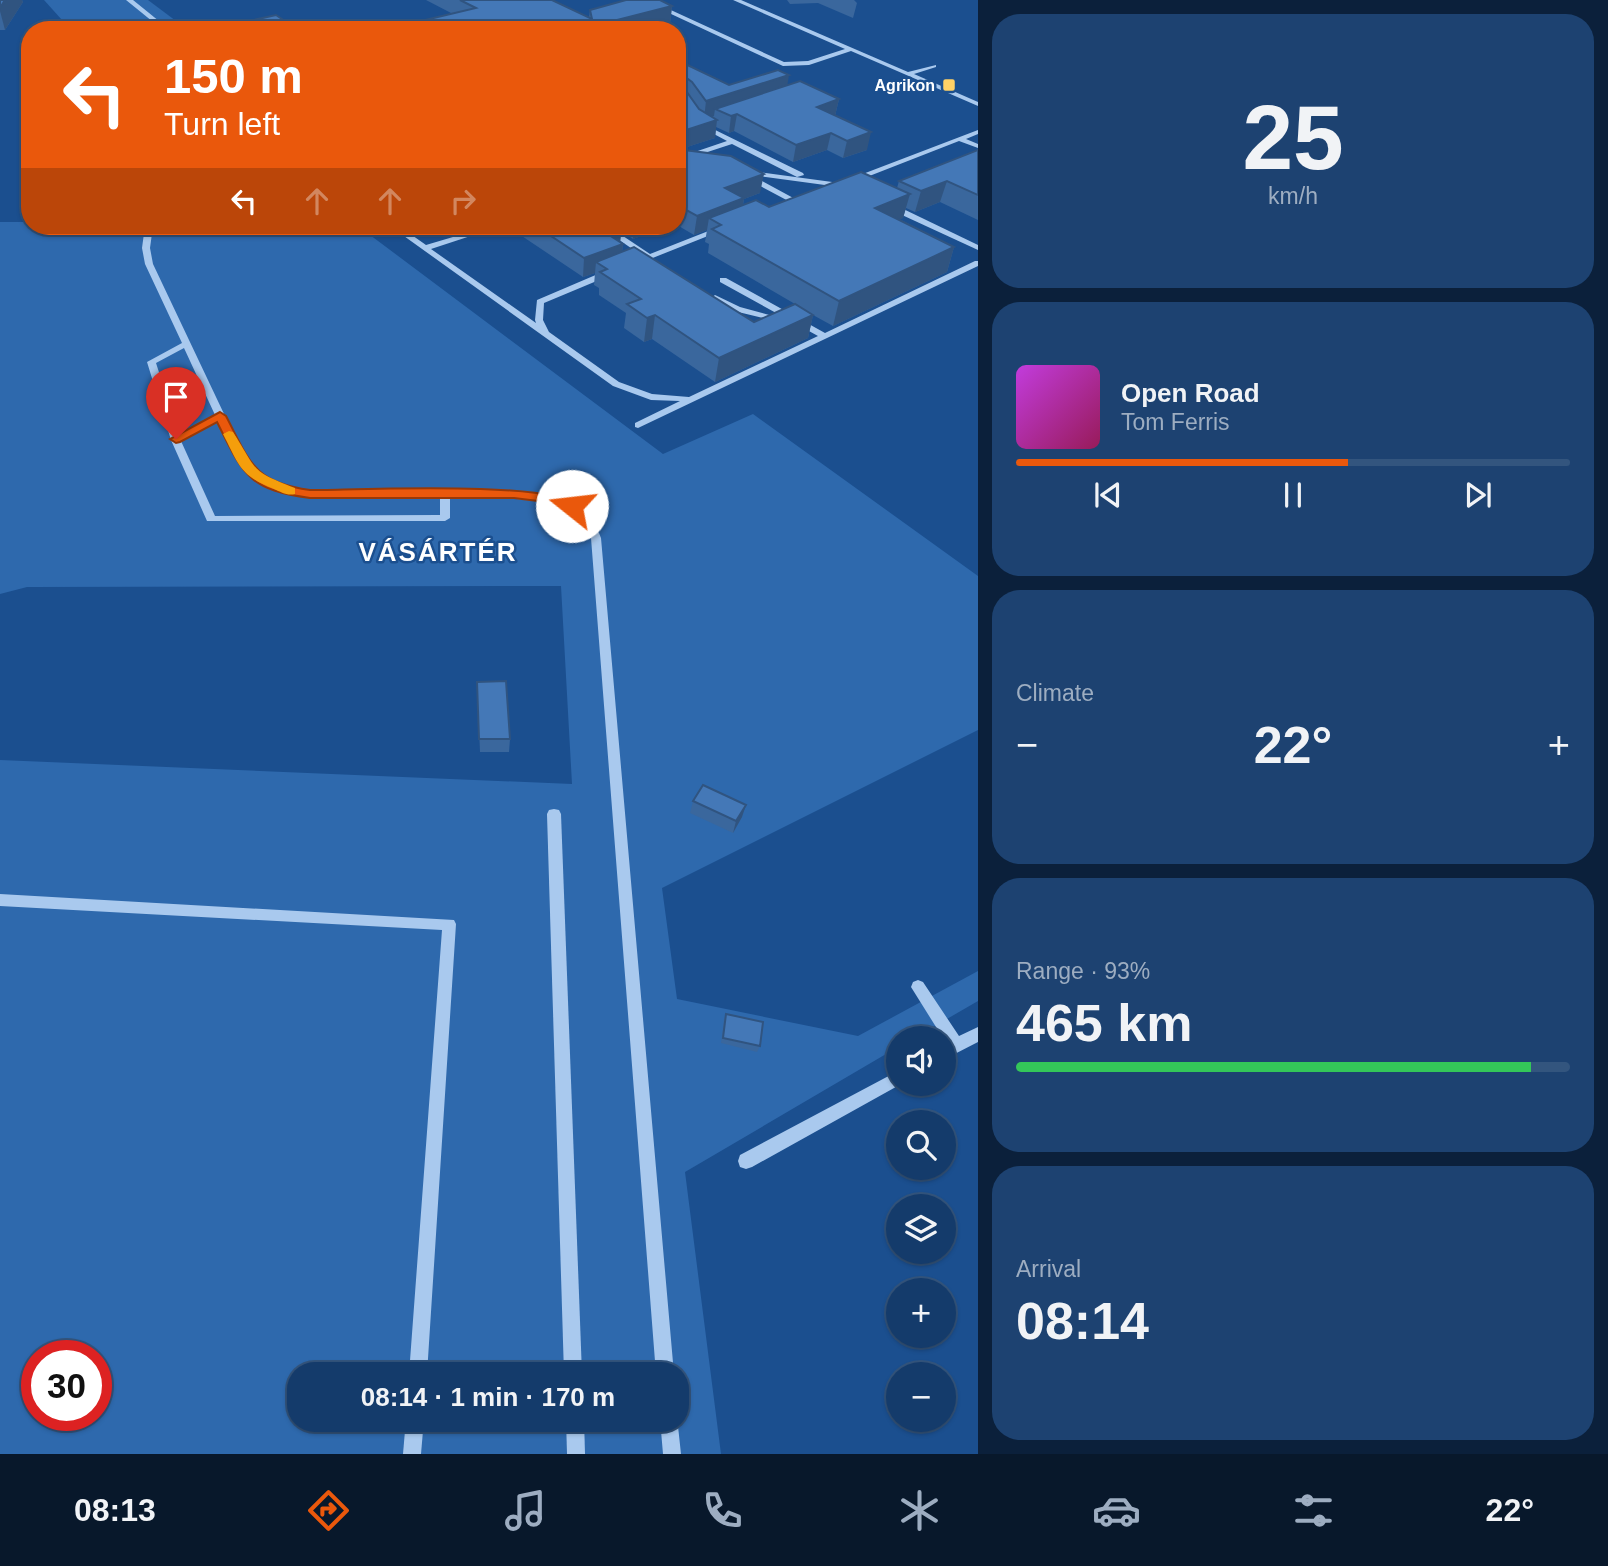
<!DOCTYPE html>
<html lang="en">
<head>
<meta charset="utf-8">
<style>
  :root { --surface:#143b6b; --page:#1d4271; --text:#f1f3f6; --muted:#9dadc1; --line:#33557e; --accent:#ea580c }
  body { margin:0; font-family:Helvetica,sans-serif; background:var(--page); color:var(--text); height:100vh; display:flex; flex-direction:column; font-size:26px; white-space:nowrap }
  * { box-sizing:border-box; margin:0 }
  p { font-size:23px; color:var(--muted) }
  .icon { flex:none; width:38px; height:38px; fill:none; stroke:currentColor; stroke-width:2; stroke-linecap:round; stroke-linejoin:round }
  .map { position:relative; flex:1; overflow:hidden }
  .drawer { display:flex; flex-direction:column; gap:14px; padding:14px; background:#0b203b; width:630px }
  .drawer>* { flex:none }
  .banner { position:absolute; left:21px; top:21px; width:665px; height:214px; border-radius:28px; box-shadow:0 2px 5px #0004,0 0 0 2px var(--line); background:#ea580c; color:#fff; overflow:hidden }
  .buttons { position:absolute; left:886px; top:1026px; display:grid; gap:14px }
  .buttons a { display:grid; place-items:center; width:70px; height:70px; border-radius:50%; background:var(--surface); box-shadow:0 2px 5px #0004,0 0 0 2px var(--line); font-size:35px }
  .speed { position:absolute; left:21px; top:1340px; display:flex; gap:14px; font-size:35px; font-weight:700; text-align:center }
  .speed>* { display:grid; place-content:center; width:91px; height:91px; border-radius:50%; background:var(--surface); box-shadow:0 2px 5px #0004,0 0 0 2px var(--line); line-height:1 }
  .speed .limit { border:10px solid #d22; background:#fff; color:#111 }
  .pin { position:absolute; display:grid; place-items:center; width:60px; height:60px; color:#fff; margin:-72px -30px; border-radius:50% 50% 50% 0; rotate:-45deg; box-shadow:0 0 7px #0007 }
  .pin .icon { rotate:45deg }
  .me { position:absolute; width:77px; margin:-38px; rotate:286deg; stroke-linejoin:round; filter:drop-shadow(0 0 5px #0008) }
  .turn { display:flex; align-items:center; gap:24px; height:147px; padding:0 28px; font-size:32px }
  .turn .icon { width:91px; height:91px; stroke-width:2.5 }
  .turn b { display:block; font-size:49px; line-height:60px }
  .lanes { display:flex; align-items:center; height:66px; padding:0 28px; background:#0003; justify-content:center; gap:35px; direction:ltr }
  .lanes .off { opacity:.35 }
  .big { font-size:52px; font-weight:800; line-height:1.1 }
  .drawer .widget { flex:1; display:flex; flex-direction:column; justify-content:center; gap:10px; min-width:0; padding:0 24px; border-radius:28px; background:var(--page) }
  .drawer .dial { align-items:center; gap:0 }
  .dial b { font-size:91px; line-height:1 }
  .song { display:flex; align-items:center; gap:21px }
  .cover { width:84px; height:84px; border-radius:10px; background:linear-gradient(135deg,hsl(290 70% 55%),hsl(330 70% 35%)) }
  .played { height:7px; border-radius:4px; background:linear-gradient(90deg,var(--accent) 60%,var(--line) 60%) }
  .keys { display:flex; justify-content:space-around; direction:ltr }
  .heat { display:flex; justify-content:space-between; align-items:center; font-size:38px; direction:ltr }
  .charge { height:10px; border-radius:5px; background:linear-gradient(90deg,#34c759 93%,var(--line) 0) }
  .trip { position:absolute; left:287px; top:1362px; width:402px; height:70px; border-radius:28px; background:var(--surface); box-shadow:0 2px 5px #0004,0 0 0 2px var(--line); font-weight:800; line-height:70px; text-align:center }
  .tab-bar { display:flex; height:112px; justify-content:space-around; align-items:center; background:#08182b; color:var(--muted) }
  .tab-bar .icon { width:49px; height:49px }
  .tab-bar .current { color:var(--accent) }
  .tab-bar b { font-size:32px; color:var(--text) }
  main { display:flex; flex:1; min-height:0 }
  .map>svg:first-child { display:block }
  .green { fill:#2e69ad; fill-rule:evenodd }
  .lines { fill:none; stroke-linecap:round; stroke-linejoin:round }
  .minor { fill:#a9c9ee; fill-rule:evenodd }
  .wall { fill:#3a679d }
  .shaded-wall { fill:#305480 }
  .building { fill:#4478b7; stroke:#305480; stroke-width:2 }
  .route { fill:#ea580c; stroke:#983908; stroke-width:2 }
  .slow { fill:#f59e0b }
  .poi-dot { fill:#ffd166; stroke:#1b4f8f; stroke-width:2.5 }
  .labels { text-anchor:middle; dominant-baseline:central; stroke-width:5; stroke-linejoin:round; paint-order:stroke }
  .far-poi-label { font-size:16px; font-weight:bold; fill:#fff; stroke:#1b4f8f; text-anchor:end }
  .district-label { font-size:26px; font-weight:bold; letter-spacing:2px; fill:#fff; stroke:#1b4f8f }
</style>
</head>
<body>
<main>
<div class="map">
<svg width="978" height="1454" viewBox="0 0 978 1454">
  <rect width="100%" height="100%" fill="#1b4f8f"/>
  <g class="green">
    <polygon points="44,0 148,0 188,30 71,30"/>
    <path d="M0,222H30V226H358L663,454L753,414L978,576V730L662,888L677,999L858,1036L978,971V1001L914,1038H898V1047L685,1172L721,1454H0V760L572,784L561,586L27,587L0,594ZM37,1356H96V1416H37ZM299,1374H677V1419H299Z"/>
  </g>
  <g class="lines">
    <g class="minor">
      <polygon points="126,0 133,0 170,30 163,30"/>
      <polygon points="641,0 649,0 784,62 808,61 845,49 733,0 741,0 908,72 936,65 936,67 914,74 978,102 978,106 851,51 809,65 783,66"/>
      <polygon points="701,123 803,173 804,175 797,177 732,144 677,162 677,158 727,141 699,126 698,125"/>
      <polygon points="978,130 978,134 966,139 978,144 978,148 959,141 854,182 847,180"/>
      <polygon points="744,170 847,184 851,186 847,188 751,175 797,200 797,204 794,204 745,178 744,176 747,174 743,172"/>
      <polygon points="889,205 895,205 978,245 978,250 889,209"/>
      <path d="M145,226H153L150,248L153,264L243,454C260,478 282,487 310,491L536,493C568,499 589,505 601,538L674,1374H656L591,538C577,499 540,499 504,499C486,499 468,499 450,498V518L445,521H207L171,440L147,362L182,343L145,264L142,248ZM184,348L215,415L179,434L156,363ZM218,421C226,439 233,458 247,472C277,502 326,497 365,498C390,498 415,498 440,498V515L215,516L181,441Z"/>
      <polygon points="390,226 399,226 426,245 490,226 501,226 431,249 536,323 535,320 537,300 605,271 611,271 611,275 544,303 543,320 549,332 619,382 652,394 689,397 818,336 720,282 720,278 726,278 825,333 975,261 978,261 978,266 638,428 635,427 635,423 680,401 651,400 613,386"/>
      <polygon points="599,226 608,226 650,254 716,228 723,230 635,265 632,265 632,261 644,257"/>
      <polygon points="715,295 740,307 784,319 780,322 734,311 712,300 711,298"/>
      <polygon points="554,809 559,810 561,814 582,1374 564,1374 547,814 549,810"/>
      <polygon points="0,894 454,920 456,924 427,1374 409,1374 442,930 0,906"/>
      <polygon points="918,980 923,982 959,1036 978,1027 978,1042 943,1060 943,1045 946,1043 911,987 913,982"/>
      <polygon points="898,1071 898,1083 903,1083 752,1167 746,1169 740,1167 738,1161 740,1155"/>
      <polygon points="677,1417 681,1454 663,1454 660,1419 677,1419"/>
      <polygon points="406,1419 424,1419 421,1454 403,1454"/>
      <polygon points="566,1419 584,1419 585,1454 567,1454"/>
    </g>
  </g>
  <g class="wall">
    <polygon points="0,0 22,0 23,2 5,30 0,30"/>
    <polygon points="426,0 552,0 589,18 590,10 672,6 670,24 647,30 421,30 421,21 453,14"/>
    <polygon points="787,0 854,0 857,3 853,18 818,3 790,4"/>
    <polygon points="249,21 298,30 251,30"/>
    <polygon points="677,60 729,85 788,85 839,99 835,116 867,150 843,158 827,150 793,162 734,131 729,133 716,127 715,138 687,147 686,150 760,193 744,199 743,205 769,207 897,188 899,181 978,150 978,220 940,202 915,212 906,208 903,218 899,219 954,247 947,272 833,326 813,315 808,338 715,382 652,339 644,342 624,328 626,313 599,295 599,288 594,285 595,273 583,277 507,226 668,226 633,239 621,231 620,242 623,244 622,252 754,322 795,304 708,253 709,244 705,242 707,230 694,235 677,225"/>
    <polygon points="437,226 470,226 447,233"/>
    <polygon points="477,682 510,739 509,752 480,752"/>
    <polygon points="693,801 742,817 733,833 690,813"/>
    <polygon points="726,1014 760,1046 757,1052 721,1043 724,1019"/>
  </g>
  <g class="shaded-wall">
    <polygon points="5,0 22,0 23,2 5,30 0,11 0,8"/>
    <polygon points="672,6 670,24 647,30 578,30"/>
    <polygon points="681,74 679,92 677,93 677,76"/>
    <polygon points="789,75 786,93 715,109 714,116 704,119 706,101"/>
    <polygon points="839,99 835,116 817,107"/>
    <polygon points="737,114 734,131 729,133 731,116"/>
    <polygon points="717,120 715,138 687,147 686,152 677,156 677,138 683,131"/>
    <polygon points="871,132 867,150 843,158 847,141"/>
    <polygon points="831,133 827,150 793,162 796,145"/>
    <polygon points="764,174 760,193 744,199 740,217 709,218 707,230 694,235 697,216 725,188"/>
    <polygon points="947,181 940,202 915,212 921,191"/>
    <polygon points="910,194 903,218 869,232 875,208"/>
    <polygon points="447,226 470,226 447,233"/>
    <polygon points="618,226 622,226 620,243 603,231"/>
    <polygon points="634,226 668,226 633,239"/>
    <polygon points="623,244 621,263 596,262 595,273 583,277 584,258"/>
    <polygon points="954,247 947,272 833,326 839,301"/>
    <polygon points="655,315 652,339 644,342 647,318"/>
    <polygon points="813,315 808,338 715,382 719,358"/>
    <polygon points="746,805 742,817 733,833 736,821"/>
  </g>
  <g class="building">
    <polygon points="0,0 5,0 0,8"/>
    <polygon points="460,0 552,0 592,19 590,10 626,0 660,0 672,6 578,30 435,30 421,21 476,8"/>
    <polygon points="276,15 298,30 261,30 249,21"/>
    <polygon points="341,22 354,30 305,30"/>
    <polygon points="677,60 729,85 778,70 789,75 706,101 692,82 681,74 677,76"/>
    <polygon points="677,81 678,83 684,88 699,109 717,120 683,131 688,134 677,138"/>
    <polygon points="800,81 839,99 817,107 871,132 847,141 831,133 796,145 737,114 731,116 715,109"/>
    <polygon points="677,145 677,149 731,156 764,174 725,188 744,198 697,216 677,205"/>
    <polygon points="978,150 978,195 947,181 921,191 899,181"/>
    <polygon points="861,172 910,194 875,208 954,247 839,301 712,229 721,225 709,218 756,200 769,207"/>
    <polygon points="536,226 618,226 603,231 623,244 584,258"/>
    <polygon points="634,247 754,322 795,304 813,315 719,358 655,315 647,318 627,304 641,299 600,272 607,269 596,262"/>
    <polygon points="506,681 510,739 479,739 477,682"/>
    <polygon points="703,785 746,805 736,821 693,801"/>
    <polygon points="726,1014 763,1022 760,1046 723,1038"/>
  </g>
  <path class="route" d="M220,412L226,416C250,462 253,482 310,490C355,490 553,480 579,506L572,510L554,503L514,498H310C248,490 243,474 217,422L180,442L176,443L170,439Z"/>
  <path class="slow" d="M229,431L233,432C258,471 249,470 295,488V494C287,496 281,492 274,489C240,476 239,465 223,434Z"/>
  <rect class="poi-dot" x="942" y="78" width="14" height="14" rx="3.5"/>
  <g class="labels">
    <g class="far-poi-label">
      <text x="935" y="85">Agrikon</text>
    </g>
    <g class="district-label">
      <text x="438" y="552">VÁSÁRTÉR</text>
    </g>
  </g>
</svg>
<div class="buttons">
<a><svg class="icon" aria-label="sound" viewBox="0 0 24 24"><path d="M4 9h4l5-4v14l-5-4H4zM17 9q2 3 0 6"/></svg></a>
<a><svg class="icon" aria-label="search" viewBox="0 0 24 24"><circle cx="10" cy="10" r="6"/><path d="M15 15l6 6"/></svg></a>
<a><svg class="icon" aria-label="layers" viewBox="0 0 24 24"><path d="M12 4l9 5-9 5-9-5zM3 14l9 5 9-5"/></svg></a>
<a>+</a>
<a>−</a>
</div>
<div class="speed"><div class="limit">30</div></div>
<div class="pin" style="left:176px;top:439px;background:#d93025"><svg class="icon" aria-label="arrive" viewBox="0 0 24 24"><path d="M6 21V4h12l-3 4 3 4H6"/></svg></div>
<svg class="me" style="left:572px;top:506px" viewBox="-20 -20 40 40"><circle r="19" fill="#fff"/><path d="M0-13L10 11 0 6-10 11z" fill="#ea580c"/></svg>
<div class="trip">08:14 · 1 min · 170 m</div>
<div class="banner">
<div class="turn"><svg class="icon" aria-label="left" viewBox="0 0 24 24"><path d="M17 20v-9H6M10 6l-5 5 5 5"/></svg><div><b>150 m</b>Turn left</div></div>
<div class="lanes"><svg class="icon" aria-label="left" viewBox="0 0 24 24"><path d="M17 20v-9H6M10 6l-5 5 5 5"/></svg><svg class="icon off" aria-label="ahead" viewBox="0 0 24 24"><path d="M12 20V5M6 11l6-6 6 6"/></svg><svg class="icon off" aria-label="ahead" viewBox="0 0 24 24"><path d="M12 20V5M6 11l6-6 6 6"/></svg><svg class="icon off" aria-label="right" viewBox="0 0 24 24"><path d="M7 20v-9h11M14 6l5 5-5 5"/></svg></div>
</div>
</div>
<section class="drawer">
<div class="widget dial"><b>25</b><p>km/h</p></div>
<div class="widget">
<div class="song"><i class="cover"></i><div><b>Open Road</b><p>Tom Ferris</p></div></div>
<div class="played"></div>
<div class="keys"><svg class="icon" aria-label="previous" viewBox="0 0 24 24"><path d="M18 5L8 12l10 7zM5 5v14"/></svg><svg class="icon" aria-label="pause" viewBox="0 0 24 24"><path d="M8 5v14M16 5v14"/></svg><svg class="icon" aria-label="next" viewBox="0 0 24 24"><path d="M6 5l10 7-10 7zM19 5v14"/></svg></div>
</div>
<div class="widget"><p>Climate</p>
<div class="heat"><a>−</a><b class="big">22°</b><a>+</a></div>
</div>
<div class="widget"><p>Range · 93%</p><b class="big">465 km</b><div class="charge"></div></div>
<div class="widget"><p>Arrival</p><b class="big">08:14</b></div>
</section>
</main>
<nav class="tab-bar">
<b>08:13</b>
<svg class="icon current" aria-label="directions" viewBox="0 0 24 24"><path d="M12 3l9 9-9 9-9-9zM9 14v-3h6M13 9l2 2-2 2"/></svg>
<svg class="icon" aria-label="music" viewBox="0 0 24 24"><path d="M9 18V5l10-2v13"/><circle cx="6" cy="18" r="3"/><circle cx="16" cy="16" r="3"/></svg>
<svg class="icon" aria-label="phone" viewBox="0 0 24 24"><path d="M5 4h4l2 5-3 2q2 4 5 5l2-3 5 2v4C11 20 4 13 5 4z"/></svg>
<svg class="icon" aria-label="climate" viewBox="0 0 24 24"><path d="M12 3v18M4 7l16 10M4 17L20 7"/></svg>
<svg class="icon" aria-label="car" viewBox="0 0 24 24"><path d="M5 17H2v-5l4-1 3-4h7l3 4 3 1v5h-3M9 17h6M6 11h13"/><circle cx="7" cy="17" r="2"/><circle cx="17" cy="17" r="2"/></svg>
<svg class="icon" aria-label="filters" viewBox="0 0 24 24"><path d="M4 7h16M4 17h16"/><circle cx="9" cy="7" r="2"/><circle cx="15" cy="17" r="2"/></svg>
<b>22°</b>
</nav>
</body>
</html>
